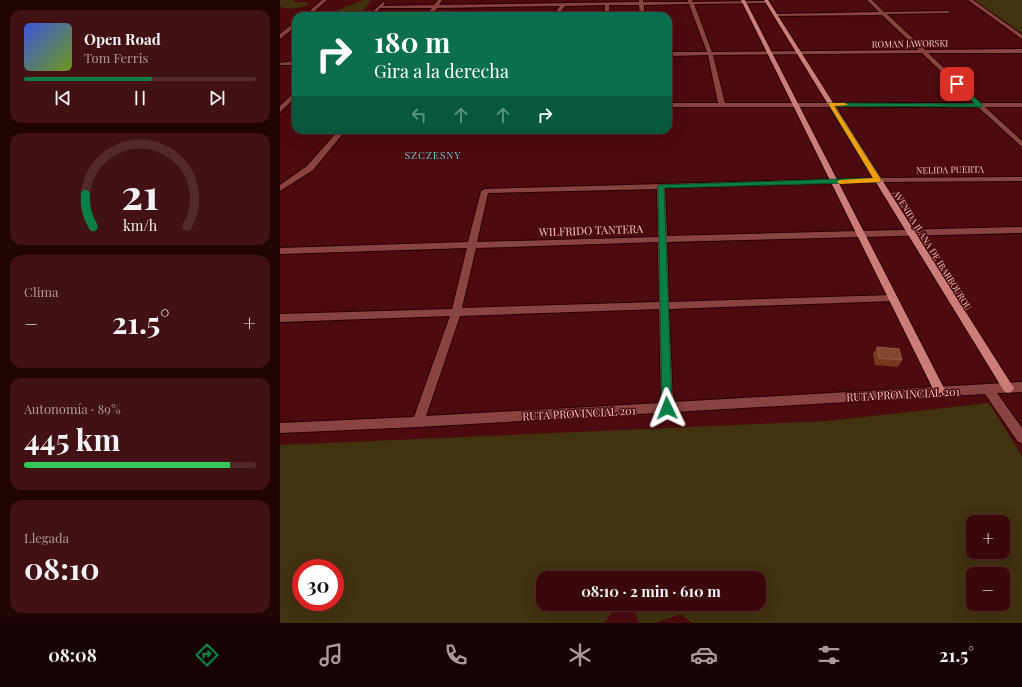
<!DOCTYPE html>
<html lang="es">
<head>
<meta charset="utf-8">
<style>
  :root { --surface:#3a080b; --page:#411114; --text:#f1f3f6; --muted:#ab9a9d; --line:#54292c; --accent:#0b8043 }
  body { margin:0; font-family:"Playfair Display",serif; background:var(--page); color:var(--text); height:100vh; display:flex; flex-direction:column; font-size:15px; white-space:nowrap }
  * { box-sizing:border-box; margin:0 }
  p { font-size:13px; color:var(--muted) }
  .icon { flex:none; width:22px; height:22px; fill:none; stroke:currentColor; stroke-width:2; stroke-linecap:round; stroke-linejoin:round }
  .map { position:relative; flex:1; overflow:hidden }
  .panel { display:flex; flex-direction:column; gap:10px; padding:10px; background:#200406; width:280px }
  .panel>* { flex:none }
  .top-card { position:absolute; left:12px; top:12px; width:380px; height:122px; border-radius:12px; box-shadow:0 4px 16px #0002,0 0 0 1px var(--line); background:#0b6e4f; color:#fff; overflow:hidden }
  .buttons { position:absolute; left:686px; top:515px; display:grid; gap:8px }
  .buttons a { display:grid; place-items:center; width:44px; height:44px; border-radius:8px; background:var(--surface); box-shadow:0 4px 16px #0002,0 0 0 1px var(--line); font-size:20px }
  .speed { position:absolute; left:12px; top:559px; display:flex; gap:8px; font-size:20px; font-weight:700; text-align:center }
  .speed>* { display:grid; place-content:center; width:52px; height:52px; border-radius:50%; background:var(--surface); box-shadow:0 4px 16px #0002,0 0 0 1px var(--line); line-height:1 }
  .speed .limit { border:6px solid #d22; background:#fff; color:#111 }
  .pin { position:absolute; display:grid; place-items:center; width:34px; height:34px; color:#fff; margin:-17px; border-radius:8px; box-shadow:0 2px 6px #0006 }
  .me { position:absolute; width:44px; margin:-22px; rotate:358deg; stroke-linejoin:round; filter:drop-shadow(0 0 3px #0008) }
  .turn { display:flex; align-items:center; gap:14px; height:84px; padding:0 16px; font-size:18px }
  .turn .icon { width:52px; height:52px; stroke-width:2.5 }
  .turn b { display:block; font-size:28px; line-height:34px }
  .lanes { display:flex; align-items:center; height:38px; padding:0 16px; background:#0003; justify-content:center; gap:20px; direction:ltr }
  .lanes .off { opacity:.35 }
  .big { font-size:30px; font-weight:700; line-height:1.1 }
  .panel .widget { flex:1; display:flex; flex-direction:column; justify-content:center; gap:6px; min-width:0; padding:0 14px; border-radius:12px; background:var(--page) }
  .panel .dial { align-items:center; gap:0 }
  .dial svg { height:104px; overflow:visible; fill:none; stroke:var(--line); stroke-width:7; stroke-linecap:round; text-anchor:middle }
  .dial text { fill:var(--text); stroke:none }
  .song { display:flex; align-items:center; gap:12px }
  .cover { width:48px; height:48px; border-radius:6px; background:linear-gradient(135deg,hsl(230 70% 55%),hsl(80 70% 35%)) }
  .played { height:4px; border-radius:2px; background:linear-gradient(90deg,var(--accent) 55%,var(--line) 55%) }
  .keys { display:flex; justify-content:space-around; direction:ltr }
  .heat { display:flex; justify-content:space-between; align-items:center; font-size:22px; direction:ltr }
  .charge { height:6px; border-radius:3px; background:linear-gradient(90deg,#34c759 89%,var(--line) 0) }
  .trip { position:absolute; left:256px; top:571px; width:230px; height:40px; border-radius:12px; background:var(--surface); box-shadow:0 4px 16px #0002,0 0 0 1px var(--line); font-weight:700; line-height:40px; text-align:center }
  .menu { display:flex; height:64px; justify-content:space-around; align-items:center; background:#170304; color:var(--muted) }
  .menu .icon { width:28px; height:28px }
  .menu .active { color:var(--accent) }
  .menu b { font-size:18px; color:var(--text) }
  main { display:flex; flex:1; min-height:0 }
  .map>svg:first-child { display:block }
  .green { fill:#413210; fill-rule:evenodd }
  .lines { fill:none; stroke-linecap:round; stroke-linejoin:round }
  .minor-casing { stroke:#2a0002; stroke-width:2 }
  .major-casing { stroke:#2a0002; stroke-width:2 }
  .minor { fill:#894340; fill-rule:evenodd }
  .major { fill:#cc7d78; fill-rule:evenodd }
  .wall { fill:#74391e }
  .building { fill:#82482f; stroke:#935c47 }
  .route { fill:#0b8043; stroke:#07532c }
  .slow { fill:#f59e0b }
  .labels { text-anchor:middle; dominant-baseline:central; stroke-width:3; stroke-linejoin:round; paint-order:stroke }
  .far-street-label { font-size:9px; fill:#f1c7c4; stroke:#4d0b0f }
  .far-neighbourhood-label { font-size:10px; letter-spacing:1px; fill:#67d3dd; stroke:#4d0b0f }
  .street-label { font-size:11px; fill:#f1c7c4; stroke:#4d0b0f }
</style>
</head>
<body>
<main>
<section class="panel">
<div class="widget">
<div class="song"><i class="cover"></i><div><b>Open Road</b><p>Tom Ferris</p></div></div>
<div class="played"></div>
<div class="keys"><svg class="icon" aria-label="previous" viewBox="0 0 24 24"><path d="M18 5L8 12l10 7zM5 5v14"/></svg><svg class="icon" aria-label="pause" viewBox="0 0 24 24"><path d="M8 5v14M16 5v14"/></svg><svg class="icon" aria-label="next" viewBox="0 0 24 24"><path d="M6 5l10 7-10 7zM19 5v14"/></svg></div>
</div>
<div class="widget dial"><svg viewBox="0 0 100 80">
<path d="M14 69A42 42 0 1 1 86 69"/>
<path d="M14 69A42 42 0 0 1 8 44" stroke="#0b8043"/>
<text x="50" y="56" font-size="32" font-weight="700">21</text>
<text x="50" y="72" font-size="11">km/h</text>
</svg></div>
<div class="widget"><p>Clima</p>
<div class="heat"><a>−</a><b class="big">21.5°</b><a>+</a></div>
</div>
<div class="widget"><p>Autonomía · 89%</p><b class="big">445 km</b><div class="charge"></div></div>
<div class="widget"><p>Llegada</p><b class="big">08:10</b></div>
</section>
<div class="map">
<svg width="742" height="623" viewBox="0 0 742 623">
  <rect width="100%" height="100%" fill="#4d0b0f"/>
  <g class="green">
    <path d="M0,0H14V2H25L29,4C20,9 9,9 0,7Z"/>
    <polygon points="83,0 91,0 80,16 51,16 52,14 51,13"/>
    <polygon points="692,0 742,0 742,35"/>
    <path d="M709,403L742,456V623H412L401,614L375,623H359L352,604H479V578H263V604H338L324,623H0V445L547,421ZM693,522H723V552H693ZM21,568H55V602H21ZM693,574H723V604H693Z"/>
  </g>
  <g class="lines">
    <g class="minor-casing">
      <g id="minor">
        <polygon points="42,0 47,0 29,16 24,16"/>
        <path d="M158,0H162L159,5L359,2V0H363V2H408V0H412L413,2L490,1L488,3L414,4L432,52L639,50L602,15L495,16L493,15L495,14L599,12L587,0H592L604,12L670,11L668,13L607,14L645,50L742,49V53H648L701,103H742V107H705L742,141V147L698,107H388V103H438L428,55L388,56V52H427L409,4L364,5V16H360L359,5H329V12L326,16H322L325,12V5L285,6L277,16H273L280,6L157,8L150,16H146L152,8H100L93,16H88L103,2L105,3L103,6L154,5ZM642,53L694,103H445L433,55Z"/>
        <polygon points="688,0 693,0 742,35 742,39"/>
        <polygon points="14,23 16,23 16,26 0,39 0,34"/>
        <polygon points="16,61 16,65 0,65 0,63"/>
        <polygon points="16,91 16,97 0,112 0,106"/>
        <polygon points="59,130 66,130 33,170 0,191 0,185 27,166"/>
        <path d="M742,177V181L598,182L385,188L387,236L742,227V233L387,242L389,302L613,295L618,298L613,301L389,309L393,402L742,382V392L717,393L742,428V443L738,442L705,394L138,427L0,433V423L134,417L170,316L0,322V314L172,309L187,248L0,254V248L188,242L201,191L205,189L598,178ZM377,189L378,237L197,242L208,193ZM378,242L379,302L182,308L196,248ZM379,309L381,403L146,416L180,316Z"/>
      </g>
    </g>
    <g class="major-casing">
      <g id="major">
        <polygon points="461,0 465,0 666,392 664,395 660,397 656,395"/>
        <polygon points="484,0 488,0 732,385 734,388 732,391 728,393 724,391"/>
      </g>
    </g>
    <use href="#minor" class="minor"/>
    <use href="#major" class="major"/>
  </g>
  <polygon class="wall" points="597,347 622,360 618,367 595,365 593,354"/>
  <polygon class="building" points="597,347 619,349 622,360 599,358"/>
  <polygon class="route" points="677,83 702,104 702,107 554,106 601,180 600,182 384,188 392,408 391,411 383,411 382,408 378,185 593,178 548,103 695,104 675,85"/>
  <polygon class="slow" points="548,103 565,103 568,105 554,106 601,180 600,182 560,184 557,182 560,180 593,178"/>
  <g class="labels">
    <g class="far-street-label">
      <text transform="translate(630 43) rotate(-1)">ROMAN JAWORSKI</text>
      <text transform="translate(670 169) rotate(-1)">NELIDA PUERTA</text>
      <text transform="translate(653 250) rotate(58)">AVENIDA JUANA DE IBARBOUROU</text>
    </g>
    <g class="far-neighbourhood-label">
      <text x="153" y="155">SZCZESNY</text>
    </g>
    <g class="street-label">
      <text transform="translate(311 230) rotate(-2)">WILFRIDO TANTERA</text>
      <text transform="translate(623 394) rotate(-3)">RUTA PROVINCIAL 201</text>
      <text transform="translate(299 413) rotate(-3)">RUTA PROVINCIAL 201</text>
    </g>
  </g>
</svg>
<div class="buttons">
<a>+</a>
<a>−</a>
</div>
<div class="speed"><div class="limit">30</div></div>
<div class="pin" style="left:677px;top:84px;background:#d93025"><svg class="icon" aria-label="arrive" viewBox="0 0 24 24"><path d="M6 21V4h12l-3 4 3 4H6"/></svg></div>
<svg class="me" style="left:387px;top:408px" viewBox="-20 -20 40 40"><path d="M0-17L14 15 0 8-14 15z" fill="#0b8043" stroke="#fff" stroke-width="4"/></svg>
<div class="trip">08:10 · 2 min · 610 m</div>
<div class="top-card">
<div class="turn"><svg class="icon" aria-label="right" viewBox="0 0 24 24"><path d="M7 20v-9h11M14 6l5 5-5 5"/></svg><div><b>180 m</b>Gira a la derecha</div></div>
<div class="lanes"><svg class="icon off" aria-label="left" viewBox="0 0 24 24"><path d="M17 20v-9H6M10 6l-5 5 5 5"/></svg><svg class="icon off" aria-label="ahead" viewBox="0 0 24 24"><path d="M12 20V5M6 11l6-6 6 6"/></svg><svg class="icon off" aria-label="ahead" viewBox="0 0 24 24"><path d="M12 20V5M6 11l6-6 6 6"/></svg><svg class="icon" aria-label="right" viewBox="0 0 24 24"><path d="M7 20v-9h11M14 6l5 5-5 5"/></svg></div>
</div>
</div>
</main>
<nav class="menu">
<b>08:08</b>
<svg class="icon active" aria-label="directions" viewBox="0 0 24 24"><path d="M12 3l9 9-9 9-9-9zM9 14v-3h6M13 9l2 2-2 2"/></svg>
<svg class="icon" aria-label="music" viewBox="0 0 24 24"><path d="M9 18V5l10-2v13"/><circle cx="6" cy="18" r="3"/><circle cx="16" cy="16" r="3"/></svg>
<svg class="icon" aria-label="phone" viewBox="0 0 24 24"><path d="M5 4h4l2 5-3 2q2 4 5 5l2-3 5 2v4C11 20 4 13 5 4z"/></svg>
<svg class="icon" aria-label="climate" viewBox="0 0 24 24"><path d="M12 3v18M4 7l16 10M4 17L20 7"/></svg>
<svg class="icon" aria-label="car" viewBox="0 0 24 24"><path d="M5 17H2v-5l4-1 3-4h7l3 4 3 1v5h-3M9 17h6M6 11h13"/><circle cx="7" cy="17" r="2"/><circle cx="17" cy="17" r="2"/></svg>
<svg class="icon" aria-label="filters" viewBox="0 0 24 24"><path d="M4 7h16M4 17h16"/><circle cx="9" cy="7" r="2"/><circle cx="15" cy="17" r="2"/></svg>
<b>21.5°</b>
</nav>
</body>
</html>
